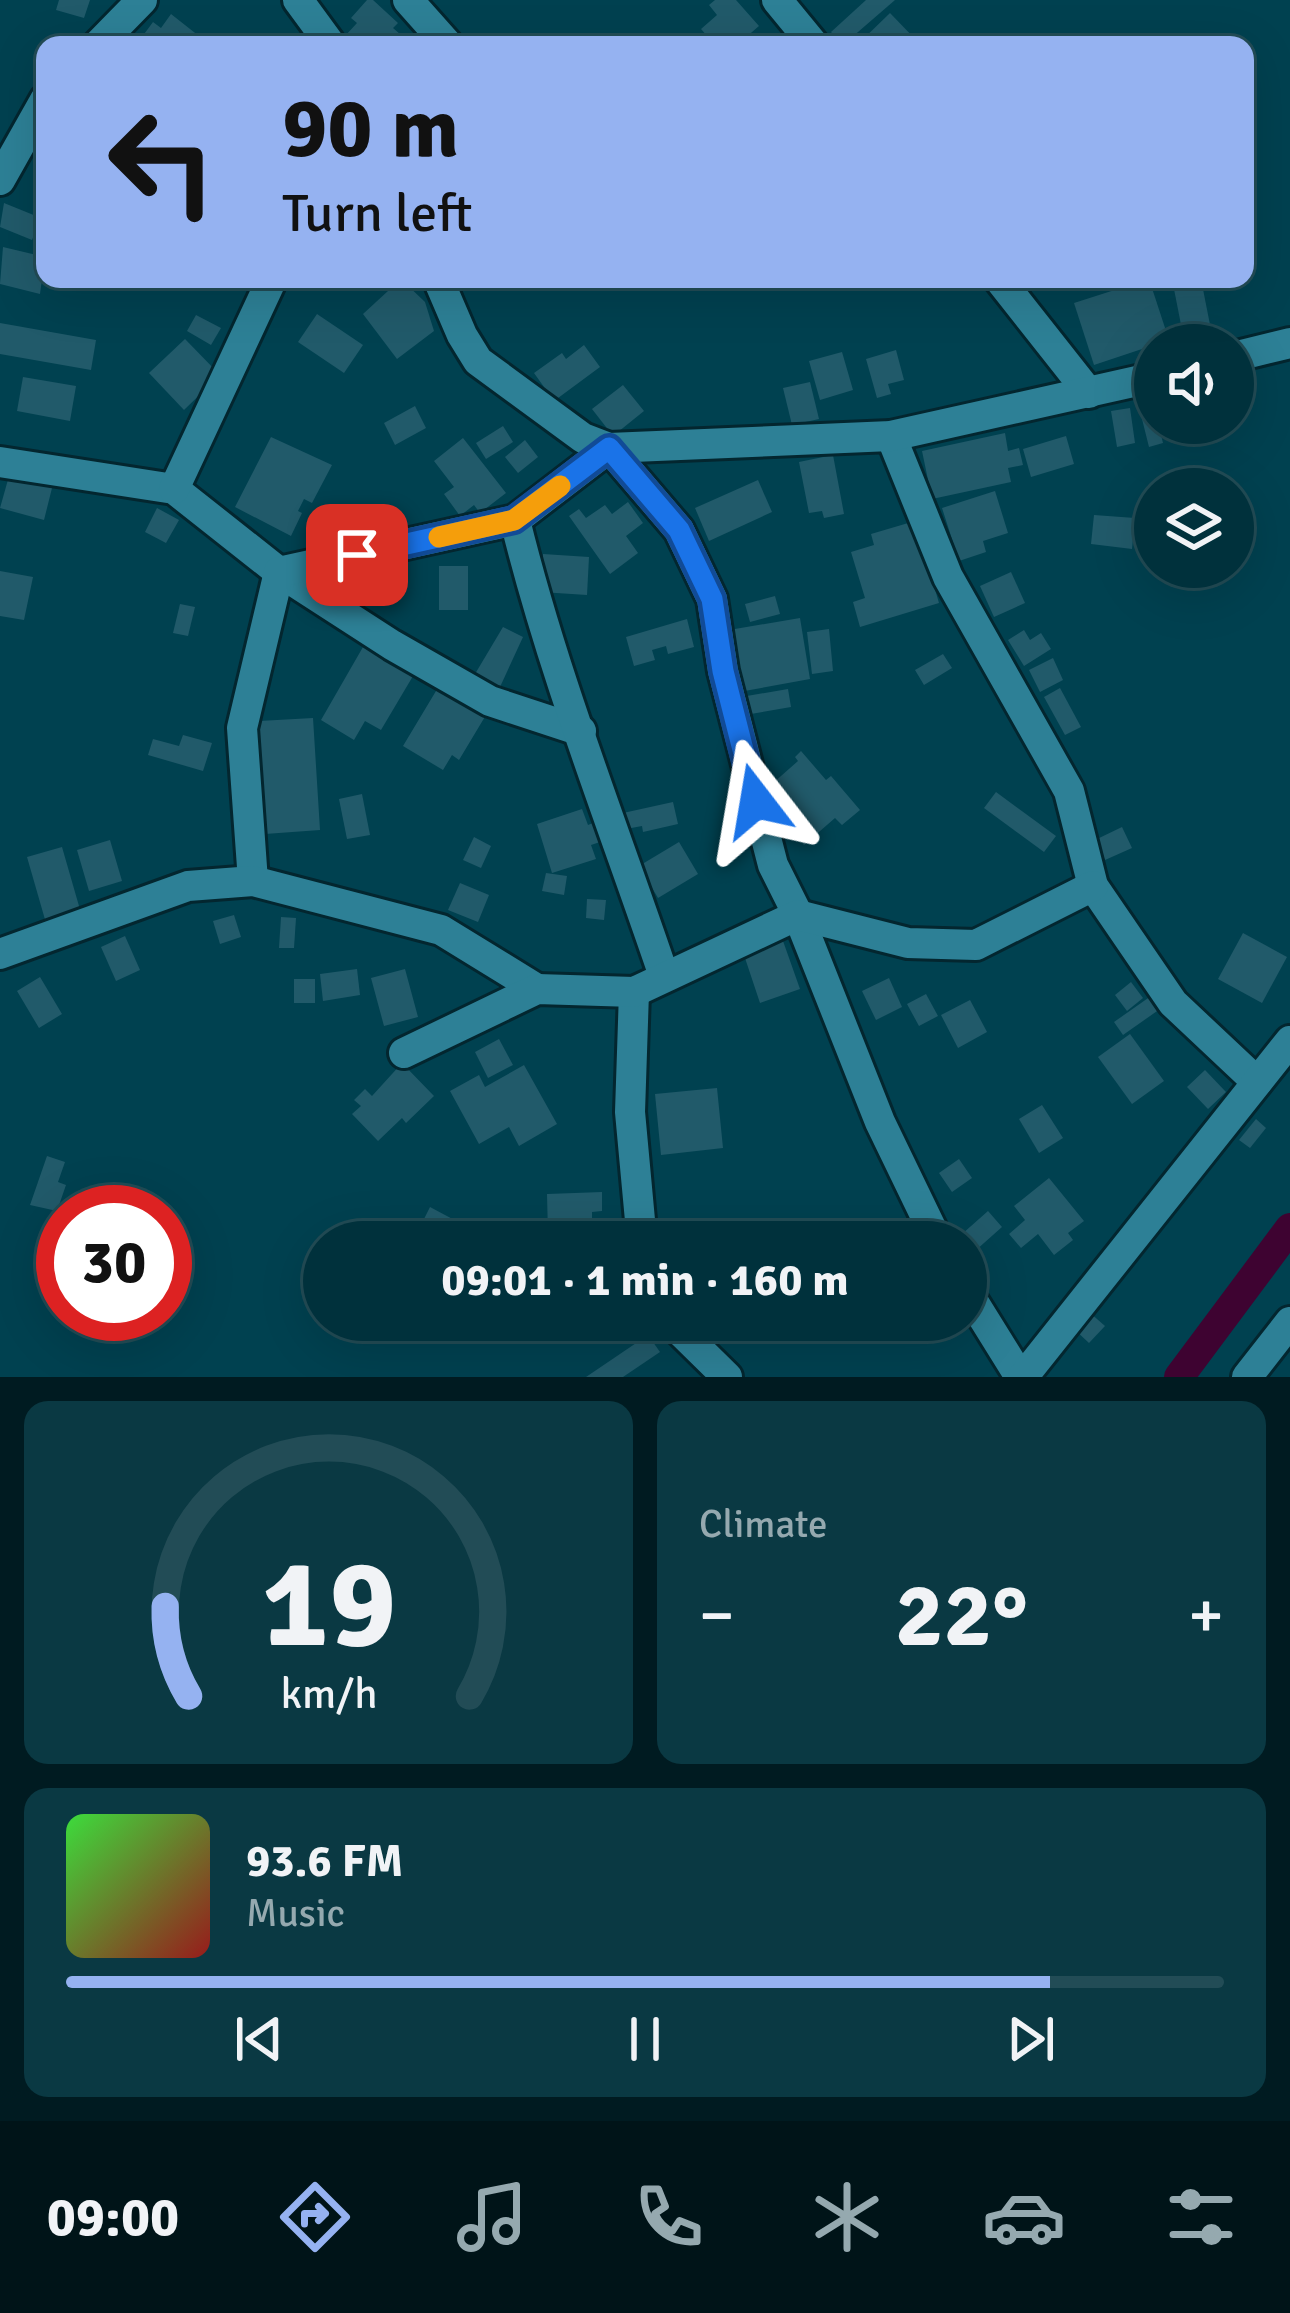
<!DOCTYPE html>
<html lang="en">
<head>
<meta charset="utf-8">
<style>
  :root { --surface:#00313c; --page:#0a3943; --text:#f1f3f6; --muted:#95a9af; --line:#224c56; --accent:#95b2f1 }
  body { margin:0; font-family:Signika,sans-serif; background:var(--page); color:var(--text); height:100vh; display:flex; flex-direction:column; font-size:45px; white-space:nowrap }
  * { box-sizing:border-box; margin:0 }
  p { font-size:39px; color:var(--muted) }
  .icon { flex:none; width:66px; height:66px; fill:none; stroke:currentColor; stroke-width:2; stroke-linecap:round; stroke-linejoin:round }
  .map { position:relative; height:1377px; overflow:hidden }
  .drawer { display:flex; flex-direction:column; gap:24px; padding:24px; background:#001b21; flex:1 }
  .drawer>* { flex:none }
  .top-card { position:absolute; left:36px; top:36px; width:1218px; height:252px; border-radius:24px; box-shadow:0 12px 48px #0002,0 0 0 3px var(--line); background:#95b2f1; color:#111; overflow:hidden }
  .tools { position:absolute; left:1134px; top:324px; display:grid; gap:24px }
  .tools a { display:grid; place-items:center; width:120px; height:120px; border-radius:50%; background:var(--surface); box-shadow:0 12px 48px #0002,0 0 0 3px var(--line); font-size:60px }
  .speed { position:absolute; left:36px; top:1185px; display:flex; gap:24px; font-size:60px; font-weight:700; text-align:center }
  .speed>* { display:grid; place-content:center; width:156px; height:156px; border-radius:50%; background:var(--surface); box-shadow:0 12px 48px #0002,0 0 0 3px var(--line); line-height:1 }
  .speed .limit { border:18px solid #d22; background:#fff; color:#111 }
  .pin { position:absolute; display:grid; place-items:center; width:102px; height:102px; color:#fff; margin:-51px; border-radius:24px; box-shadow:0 6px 18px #0006 }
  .me { position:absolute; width:132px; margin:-66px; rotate:346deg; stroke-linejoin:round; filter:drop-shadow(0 0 9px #0008) }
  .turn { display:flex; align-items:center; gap:42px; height:252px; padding:0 48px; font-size:54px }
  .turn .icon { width:156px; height:156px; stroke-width:2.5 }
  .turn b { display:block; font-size:84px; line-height:102px }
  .big { font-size:90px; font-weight:700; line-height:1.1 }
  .drawer .card { flex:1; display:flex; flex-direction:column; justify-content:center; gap:18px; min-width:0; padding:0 42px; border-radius:24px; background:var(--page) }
  .drawer .dial { align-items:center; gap:0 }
  .dial svg { height:312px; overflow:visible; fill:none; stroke:var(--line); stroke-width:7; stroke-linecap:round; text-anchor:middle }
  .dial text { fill:var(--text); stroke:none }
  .song { display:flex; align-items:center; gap:36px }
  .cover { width:144px; height:144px; border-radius:18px; background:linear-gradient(135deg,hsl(120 70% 55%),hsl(0 70% 35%)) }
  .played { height:12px; border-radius:6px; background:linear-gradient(90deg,var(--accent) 85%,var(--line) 85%) }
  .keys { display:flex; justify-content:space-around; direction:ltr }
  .heat { display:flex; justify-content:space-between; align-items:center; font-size:66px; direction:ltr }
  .drawer .tiles { flex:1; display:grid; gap:24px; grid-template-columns:1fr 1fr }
  .card:last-child { grid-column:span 2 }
  .trip { position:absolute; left:303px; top:1221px; width:684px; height:120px; border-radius:60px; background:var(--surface); box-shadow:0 12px 48px #0002,0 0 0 3px var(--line); font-weight:700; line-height:120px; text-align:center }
  .tabs { display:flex; height:192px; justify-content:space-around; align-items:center; background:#001418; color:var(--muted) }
  .tabs .icon { width:84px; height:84px }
  .tabs .current { color:var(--accent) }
  .tabs b { font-size:54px; color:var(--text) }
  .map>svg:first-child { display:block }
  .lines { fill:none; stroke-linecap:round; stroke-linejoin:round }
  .canal { stroke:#3e0331; stroke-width:30 }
  .building { fill:#215a6a }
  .minor-casing { stroke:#03262f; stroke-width:36 }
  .minor { stroke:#2d8096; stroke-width:30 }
  .route-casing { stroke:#114b97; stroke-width:30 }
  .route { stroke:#1a73e8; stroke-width:21 }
  .slow { stroke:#f59e0b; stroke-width:21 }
</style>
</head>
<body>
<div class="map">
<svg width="1290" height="1377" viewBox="0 0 1290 1377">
  <rect width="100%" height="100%" fill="#004150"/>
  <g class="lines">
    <polyline class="canal" points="1179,1377 1290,1228"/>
  </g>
  <g class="building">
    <polygon points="59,0 90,0 84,18 56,10"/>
    <polygon points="367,0 373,0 398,23 393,28 408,41 404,45 355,45 345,36 357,23 351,18"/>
    <polygon points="715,0 736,0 759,26 737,45 715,45 701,29 717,15 709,5"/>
    <polygon points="866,0 895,0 843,45 831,32"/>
    <polygon points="890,13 918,42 915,45 857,45"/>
    <polygon points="171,14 204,40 201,45 136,45 153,22 161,28"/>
    <polygon points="4,203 41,218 32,240 0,227"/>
    <polygon points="3,247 45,257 40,294 0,284"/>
    <polygon points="401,279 425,302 434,331 397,359 363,314"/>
    <polygon points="1149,279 1169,340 1094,365 1074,303"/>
    <polygon points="1172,279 1201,279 1214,345 1185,345"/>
    <polygon points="317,314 363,345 344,373 298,342"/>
    <polygon points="196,315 221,328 211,345 187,331"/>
    <polygon points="0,323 96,340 91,370 0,354"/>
    <polygon points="185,339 220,375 184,410 149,373"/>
    <polygon points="584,345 600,367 554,401 534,373 562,353 566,359"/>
    <polygon points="896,350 904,380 888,384 891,394 877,398 866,359"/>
    <polygon points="842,352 853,390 820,400 809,361"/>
    <polygon points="23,377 76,386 70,421 17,411"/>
    <polygon points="810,382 819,419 792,425 783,388"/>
    <polygon points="623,385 644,411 613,436 592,409"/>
    <polygon points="1150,391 1163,443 1149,447 1136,395"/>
    <polygon points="415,406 426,428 395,445 384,423"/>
    <polygon points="1130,408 1135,443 1117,447 1111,411"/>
    <polygon points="503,426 513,442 486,459 476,443"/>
    <polygon points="1005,433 1008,451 1019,448 1023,465 1008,468 1011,482 932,499 922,451"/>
    <polygon points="1066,436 1074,464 1031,477 1023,449"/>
    <polygon points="271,437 332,465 312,503 304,499 298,511 302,513 291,536 235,507"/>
    <polygon points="463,438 506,493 480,513 474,505 460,516 444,494 454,487 434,461"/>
    <polygon points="525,440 538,457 518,473 505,457"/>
    <polygon points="833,455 844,514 824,518 822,511 809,513 799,462"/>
    <polygon points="9,476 52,488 44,520 0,508"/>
    <polygon points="758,480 772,512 709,541 695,508"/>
    <polygon points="995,491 1008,533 983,541 986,552 959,561 942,508"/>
    <polygon points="628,502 643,523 626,536 638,553 610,574 569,516 579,509 586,518 605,505 612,514"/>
    <polygon points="157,508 179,520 166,543 145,532"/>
    <polygon points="1094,515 1135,518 1132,549 1091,544"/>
    <polygon points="915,521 939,603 860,627 853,602 865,598 851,552 874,545 871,534"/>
    <polygon points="543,554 589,557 587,595 541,592"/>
    <polygon points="345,561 382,562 382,603 344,602"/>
    <rect x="439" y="566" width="29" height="44"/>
    <polygon points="0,571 33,577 24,620 0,616"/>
    <polygon points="1011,572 1025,603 994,617 980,586"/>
    <polygon points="775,596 780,614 750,622 745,604"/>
    <polygon points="180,604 195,607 188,636 173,633"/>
    <polygon points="800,618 810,679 739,692 729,630"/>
    <polygon points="687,619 694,647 668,654 666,646 652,650 655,660 634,666 626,637"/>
    <polygon points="503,627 523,637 500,687 475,674"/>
    <polygon points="829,629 833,671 812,674 807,632"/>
    <polygon points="1024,630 1030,640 1041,633 1051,649 1024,666 1008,640"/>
    <polygon points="363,647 413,676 381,730 365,721 354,740 321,720"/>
    <polygon points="943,654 952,668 924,685 915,670"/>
    <polygon points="1053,658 1063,680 1040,692 1029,670"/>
    <polygon points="439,686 486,715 459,760 452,755 443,770 403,746"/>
    <polygon points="1060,688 1081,727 1065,735 1044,697"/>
    <polygon points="788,689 791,707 745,715 741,697"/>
    <polygon points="313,718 320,830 265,834 259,721"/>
    <polygon points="183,735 212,743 203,771 148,755 153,739 179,746"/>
    <polygon points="801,751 826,780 831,776 860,810 842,825 835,818 804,845 777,815 782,811 764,791 798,761 795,757"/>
    <polygon points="996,792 1056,836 1044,852 984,808"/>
    <polygon points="362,794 370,835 347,839 339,799"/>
    <polygon points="673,802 678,824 643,832 642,826 626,829 623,813"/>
    <polygon points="582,809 588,825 593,823 600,842 591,845 596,859 552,873 537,824"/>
    <polygon points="1122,827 1132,848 1105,860 1095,840"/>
    <polygon points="474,837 491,846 481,868 463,860"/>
    <polygon points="110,840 122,881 89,891 77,850"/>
    <polygon points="679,842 698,874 658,898 639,866"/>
    <polygon points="62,847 81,913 46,923 27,857"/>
    <polygon points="546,873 567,876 564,895 542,891"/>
    <polygon points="460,883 489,895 478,922 448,910"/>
    <polygon points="587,899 606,900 604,920 586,918"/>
    <polygon points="234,915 241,937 220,944 213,921"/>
    <polygon points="281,917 296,918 294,948 279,948"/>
    <polygon points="1243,933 1287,957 1262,1003 1218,979"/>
    <polygon points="125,936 140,970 116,981 101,947"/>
    <polygon points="783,941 800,989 760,1003 744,955"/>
    <polygon points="357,969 360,995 323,1001 320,974"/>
    <polygon points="405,969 418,1017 384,1026 371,978"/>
    <polygon points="40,977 62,1014 39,1028 17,991"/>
    <polygon points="889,978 902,1007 876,1020 862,991"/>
    <rect x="294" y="979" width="21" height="24"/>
    <polygon points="1131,982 1143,998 1127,1011 1115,995"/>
    <polygon points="926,994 938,1016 919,1026 907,1004"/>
    <polygon points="1151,996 1160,1009 1123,1035 1114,1022"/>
    <polygon points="970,1000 987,1032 958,1048 941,1015"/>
    <polygon points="1130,1034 1164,1081 1132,1104 1098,1057"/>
    <polygon points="499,1039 513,1065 488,1078 475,1052"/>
    <polygon points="402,1063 434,1096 406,1123 402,1118 378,1141 352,1114 361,1106 354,1100 365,1089 372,1096"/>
    <polygon points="524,1065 557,1124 519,1146 509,1127 479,1144 450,1091 479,1075 485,1087"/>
    <polygon points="1205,1070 1226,1092 1208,1109 1187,1087"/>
    <polygon points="717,1088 723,1148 661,1155 655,1094"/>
    <polygon points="1042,1105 1063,1138 1039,1153 1019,1119"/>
    <polygon points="1256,1119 1266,1128 1250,1148 1239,1140"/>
    <polygon points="47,1156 65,1162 58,1182 66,1185 57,1211 30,1205"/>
    <polygon points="959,1159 972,1178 952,1192 939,1173"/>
    <polygon points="1049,1178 1084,1221 1068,1233 1073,1240 1054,1255 1038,1234 1021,1248 1009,1234 1025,1220 1014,1206"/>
    <polygon points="602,1192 602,1211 592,1212 592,1234 548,1235 547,1194"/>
    <polygon points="430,1207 460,1223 452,1238 422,1223"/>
    <polygon points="988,1211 1002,1227 966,1259 966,1242 953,1242"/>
    <polygon points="1089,1312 1105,1326 1089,1343 1074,1329"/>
    <polygon points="648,1335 660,1352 623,1377 586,1377"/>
  </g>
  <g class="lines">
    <g class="minor-casing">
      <g id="minor">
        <polyline points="298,0 331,45"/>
        <polyline points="408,0 448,45"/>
        <polyline points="777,0 814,45"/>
        <polyline points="98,45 142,0"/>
        <polyline points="0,180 45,100"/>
        <polyline points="438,279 462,335 478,361 583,438 609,448 679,530 712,599 723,671 773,865 798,915 880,1122 938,1242"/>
        <polyline points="999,279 1089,393"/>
        <polyline points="1233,357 1290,343"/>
        <polyline points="891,436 948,577 1069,791 1093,886 1173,1003 1257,1082"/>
        <polyline points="0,462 174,489 279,572 392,645 490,701 581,731"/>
        <polyline points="174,489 272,279"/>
        <path d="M515,520C553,675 613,825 664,976"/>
        <polyline points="253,881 242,728 279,572 515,520 609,448 891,436 1155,377"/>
        <polyline points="0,954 188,886 253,881 441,930 537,989"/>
        <polyline points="634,992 630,1112 642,1242"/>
        <polyline points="404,1053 537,989 634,992 798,915 908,943 976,945 1093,886"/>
        <polyline points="966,1290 1020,1377"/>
        <polyline points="669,1320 727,1377"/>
        <polyline points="1023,1377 1290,1041"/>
        <polyline points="1247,1377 1290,1322"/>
      </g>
    </g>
    <use href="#minor" class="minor"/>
  </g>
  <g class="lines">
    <g class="route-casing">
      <polyline id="route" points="357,555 514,520 609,448 679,530 712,599 723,671 756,801"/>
    </g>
    <use href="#route" class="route"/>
    <polyline class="slow" points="439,537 514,520 560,486"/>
  </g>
</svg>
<div class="tools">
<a><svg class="icon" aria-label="sound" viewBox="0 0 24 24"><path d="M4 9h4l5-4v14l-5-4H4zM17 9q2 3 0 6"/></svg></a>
<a><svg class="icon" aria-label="layers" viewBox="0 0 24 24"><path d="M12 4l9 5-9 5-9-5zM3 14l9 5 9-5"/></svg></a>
</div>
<div class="speed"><div class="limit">30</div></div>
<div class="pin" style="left:357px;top:555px;background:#d93025"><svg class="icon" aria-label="arrive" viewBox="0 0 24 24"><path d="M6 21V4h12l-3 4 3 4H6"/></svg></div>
<svg class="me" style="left:756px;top:801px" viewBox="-20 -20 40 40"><path d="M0-17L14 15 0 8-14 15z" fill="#1a73e8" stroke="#fff" stroke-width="4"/></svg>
<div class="trip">09:01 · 1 min · 160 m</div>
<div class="top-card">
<div class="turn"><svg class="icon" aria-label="left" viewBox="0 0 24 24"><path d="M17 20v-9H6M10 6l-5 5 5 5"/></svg><div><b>90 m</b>Turn left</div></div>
</div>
</div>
<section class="drawer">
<div class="tiles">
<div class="card dial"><svg viewBox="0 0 100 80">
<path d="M14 69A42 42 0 1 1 86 69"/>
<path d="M14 69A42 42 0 0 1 8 46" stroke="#95b2f1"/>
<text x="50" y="56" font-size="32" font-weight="700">19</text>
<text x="50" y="72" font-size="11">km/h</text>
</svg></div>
<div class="card"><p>Climate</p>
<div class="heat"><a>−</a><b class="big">22°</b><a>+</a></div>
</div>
<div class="card">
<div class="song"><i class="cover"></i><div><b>93.6 FM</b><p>Music</p></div></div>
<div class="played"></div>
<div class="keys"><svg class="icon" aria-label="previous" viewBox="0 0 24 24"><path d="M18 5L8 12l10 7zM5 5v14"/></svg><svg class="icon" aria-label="pause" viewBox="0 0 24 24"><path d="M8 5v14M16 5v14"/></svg><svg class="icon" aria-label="next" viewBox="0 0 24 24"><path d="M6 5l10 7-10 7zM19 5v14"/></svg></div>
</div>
</div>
</section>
<nav class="tabs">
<b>09:00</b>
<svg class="icon current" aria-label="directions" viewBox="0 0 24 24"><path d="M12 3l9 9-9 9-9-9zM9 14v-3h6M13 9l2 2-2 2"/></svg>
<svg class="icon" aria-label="music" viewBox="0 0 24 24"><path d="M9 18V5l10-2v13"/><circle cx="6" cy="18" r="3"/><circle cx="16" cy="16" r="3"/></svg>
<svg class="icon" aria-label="phone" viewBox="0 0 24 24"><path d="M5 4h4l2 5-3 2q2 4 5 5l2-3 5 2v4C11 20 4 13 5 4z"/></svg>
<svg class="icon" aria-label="climate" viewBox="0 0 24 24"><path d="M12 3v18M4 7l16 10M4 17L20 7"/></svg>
<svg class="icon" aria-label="car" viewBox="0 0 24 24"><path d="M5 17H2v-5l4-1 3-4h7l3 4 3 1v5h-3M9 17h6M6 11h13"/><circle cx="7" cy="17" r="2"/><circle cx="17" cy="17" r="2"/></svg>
<svg class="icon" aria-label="filters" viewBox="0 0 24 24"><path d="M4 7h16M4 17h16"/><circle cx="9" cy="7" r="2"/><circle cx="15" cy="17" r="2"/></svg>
</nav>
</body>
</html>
